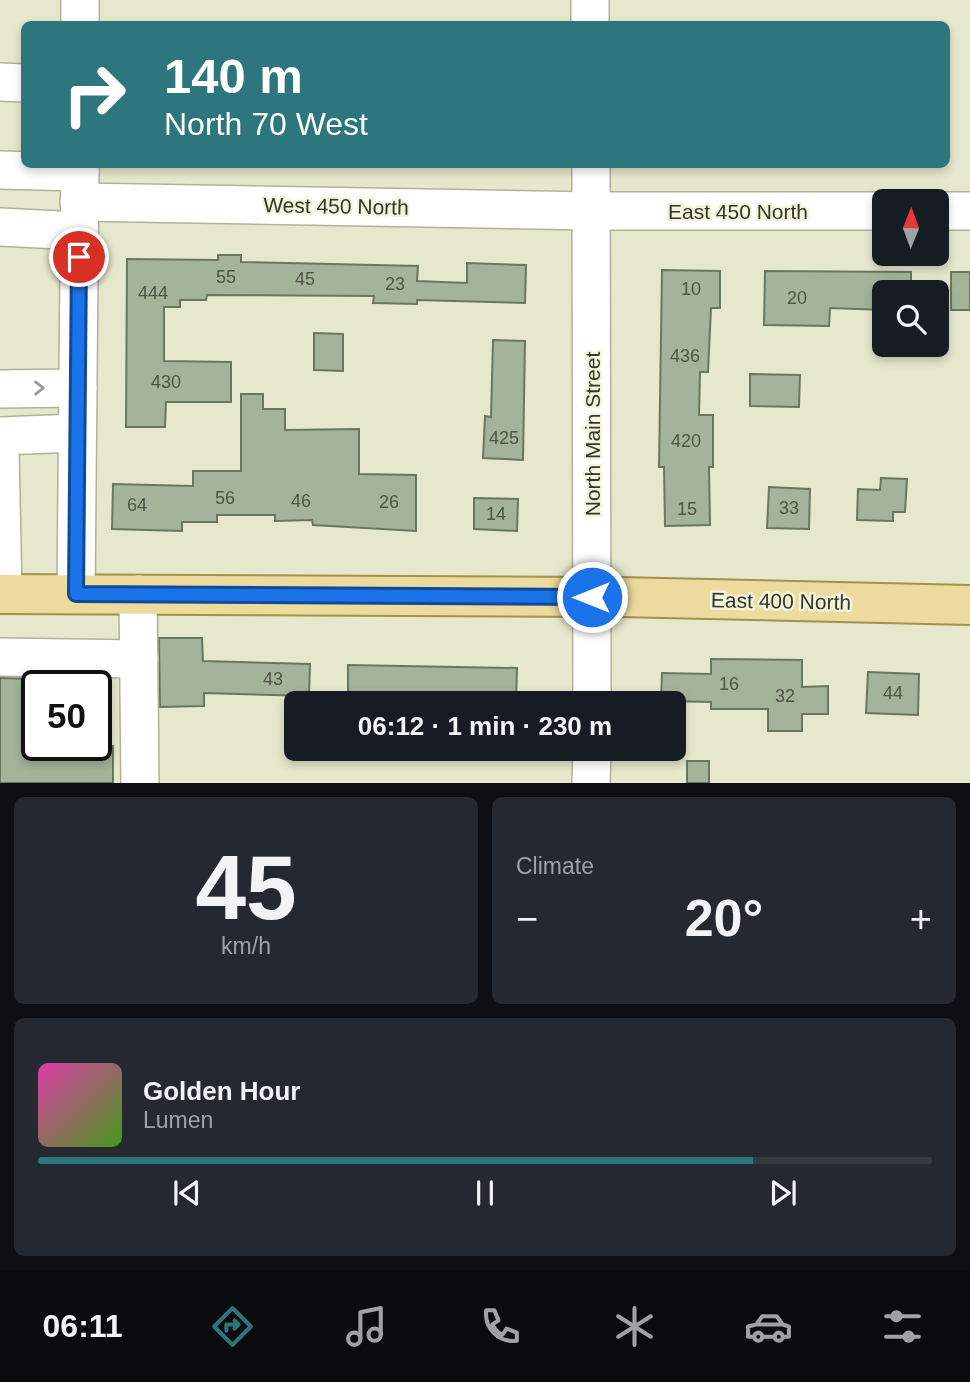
<!DOCTYPE html>
<html lang="en">
<head>
<meta charset="utf-8">
<style>
  :root { --surface:#171b24; --page:#242831; --text:#f1f3f6; --muted:#9ea1a6; --line:#363941; --accent:#2d767d }
  body { margin:0; font-family:Helvetica,sans-serif; background:var(--page); color:var(--text); height:100vh; display:flex; flex-direction:column; font-size:26px; white-space:nowrap }
  * { box-sizing:border-box; margin:0 }
  p { font-size:23px; color:var(--muted) }
  .icon { flex:none; width:38px; height:38px; fill:none; stroke:currentColor; stroke-width:2; stroke-linecap:round; stroke-linejoin:round }
  .map { position:relative; height:783px; overflow:hidden }
  .panel { display:flex; flex-direction:column; gap:14px; padding:14px; background:#0d0f14; flex:1 }
  .panel>* { flex:none }
  .banner { position:absolute; left:21px; top:21px; width:929px; height:147px; border-radius:10px; box-shadow:0 4px 10px #0003; background:#2d767d; color:#fff; overflow:hidden }
  .needle { width:46px; rotate:1deg }
  .controls { position:absolute; left:872px; top:189px; display:grid; gap:14px }
  .controls a { display:grid; place-items:center; width:77px; height:77px; border-radius:10px; background:var(--surface); box-shadow:0 4px 10px #0003; font-size:35px }
  .speed { position:absolute; left:21px; top:670px; display:flex; gap:14px; font-size:35px; font-weight:700; text-align:center }
  .speed>* { display:grid; place-content:center; width:91px; height:91px; border-radius:50%; background:var(--surface); box-shadow:0 4px 10px #0003; line-height:1 }
  .speed .limit { border:4px solid #111; border-radius:10px; background:#fff; color:#111 }
  .pin { position:absolute; display:grid; place-items:center; width:60px; height:60px; color:#fff; margin:-30px; border:4px solid #fff; border-radius:50%; box-shadow:0 2px 7px #0007 }
  .me { position:absolute; width:77px; margin:-38px; rotate:270deg; stroke-linejoin:round; filter:drop-shadow(0 0 5px #0008) }
  .turn { display:flex; align-items:center; gap:24px; height:147px; padding:0 28px; font-size:32px }
  .turn .icon { width:91px; height:91px; stroke-width:2.5 }
  .turn b { display:block; font-size:49px; line-height:60px }
  .big { font-size:52px; font-weight:600; line-height:1.1 }
  .panel .card { flex:1; display:flex; flex-direction:column; justify-content:center; gap:10px; min-width:0; padding:0 24px; border-radius:10px; background:var(--page) }
  .panel .dial { align-items:center; gap:0 }
  .dial b { font-size:91px; line-height:1 }
  .song { display:flex; align-items:center; gap:21px }
  .cover { width:84px; height:84px; border-radius:10px; background:linear-gradient(135deg,hsl(320 70% 55%),hsl(100 70% 35%)) }
  .played { height:7px; border-radius:4px; background:linear-gradient(90deg,var(--accent) 80%,var(--line) 80%) }
  .keys { display:flex; justify-content:space-around; direction:ltr }
  .heat { display:flex; justify-content:space-between; align-items:center; font-size:38px; direction:ltr }
  .panel .tiles { flex:1; display:grid; gap:14px; grid-template-columns:1fr 1fr }
  .card:last-child { grid-column:span 2 }
  .trip { position:absolute; left:284px; top:691px; width:402px; height:70px; border-radius:10px; background:var(--surface); box-shadow:0 4px 10px #0003; font-weight:600; line-height:70px; text-align:center }
  .menu { display:flex; height:112px; justify-content:space-around; align-items:center; background:#090b0e; color:var(--muted) }
  .menu .icon { width:49px; height:49px }
  .menu .current { color:var(--accent) }
  .menu b { font-size:32px; color:var(--text) }
  .map>svg:first-child { display:block }
  .building { fill:#a6b39b; stroke:#6a7760; stroke-width:2 }
  .lines { fill:none; stroke-linecap:round; stroke-linejoin:round }
  .minor-casing { stroke:#b0b298; stroke-width:40 }
  .major-casing { stroke:#a3914c; stroke-width:42 }
  .minor { stroke:#fff; stroke-width:37 }
  .major { stroke:#ecda9e; stroke-width:38 }
  .oneway { stroke:#9a9a95 }
  .route-casing { stroke:#114b97; stroke-width:18 }
  .route { stroke:#1a73e8; stroke-width:12 }
  .labels { text-anchor:middle; dominant-baseline:central; stroke-width:5; stroke-linejoin:round; paint-order:stroke }
  .number-label { font-size:18px; fill:#505447 }
  .street-label { font-size:21px; fill:#34352b; stroke:#f2f5d9 }
</style>
</head>
<body>
<div class="map">
<svg width="970" height="784" viewBox="0 0 970 784">
  <rect width="100%" height="100%" fill="#e5e8cc"/>
  <g class="building">
    <polygon points="218,255 241,255 241,262 418,266 417,281 467,283 467,263 526,265 525,303 417,300 417,304 373,303 374,296 207,295 206,300 180,300 180,307 164,307 164,361 231,362 231,402 166,402 165,427 126,427 127,259 218,260"/>
    <polygon points="662,270 720,271 720,308 711,308 708,372 700,372 699,415 713,415 713,467 709,467 710,525 665,526 664,467 659,467"/>
    <polygon points="765,271 911,272 911,292 884,292 884,310 830,308 829,326 764,325"/>
    <rect x="951" y="272" width="19" height="38"/>
    <polygon points="314,333 343,334 343,371 314,370"/>
    <polygon points="493,340 525,341 523,460 483,458 485,416 491,417"/>
    <polygon points="750,374 800,375 799,407 750,406"/>
    <polygon points="241,394 263,394 263,409 285,409 285,430 359,429 359,474 416,475 416,531 313,525 312,520 275,521 275,515 217,515 217,522 182,522 182,531 112,529 113,484 193,486 193,471 241,471"/>
    <polygon points="881,478 907,479 905,512 893,512 893,521 857,520 858,489 880,490"/>
    <polygon points="769,487 810,489 809,529 767,528"/>
    <polygon points="474,498 518,499 517,531 474,529"/>
    <polygon points="159,638 202,638 203,661 310,664 309,696 204,693 204,706 160,707"/>
    <polygon points="711,659 802,660 802,687 828,686 828,714 802,714 802,731 768,731 768,709 711,709 711,702 661,701 662,673 711,674"/>
    <polygon points="348,665 517,668 516,704 348,704"/>
    <polygon points="868,672 919,674 918,715 866,713"/>
    <polygon points="0,678 37,679 37,746 113,746 113,783 0,783"/>
    <rect x="687" y="761" width="22" height="22"/>
  </g>
  <g class="lines">
    <g class="minor-casing">
      <g id="minor">
        <polyline points="80,0 80,24"/>
        <polyline points="590,0 590,24"/>
        <polyline points="0,82 24,83"/>
        <polyline points="591,164 592,704"/>
        <polyline points="0,170 80,172"/>
        <polyline points="79,202 592,211 884,211"/>
        <polyline points="936,211 970,211"/>
        <polyline points="0,227 79,231"/>
        <polyline points="0,389 78,388"/>
        <polyline points="0,436 77,433"/>
        <polyline points="0,450 3,594"/>
        <polyline points="76,594 80,164"/>
        <polyline points="138,594 140,784"/>
        <polyline points="0,657 139,659"/>
        <polyline points="591,784 592,749"/>
      </g>
    </g>
    <g class="major-casing">
      <polyline id="major" points="0,594 619,597 970,605"/>
    </g>
    <use href="#minor" class="minor"/>
    <use href="#major" class="major"/>
  </g>
  <defs><path id="oneway-chevron" d="M-2-3.5L2.5 0L-2 3.5" fill="none" stroke-width="1.6" stroke-linecap="round" stroke-linejoin="round" transform="scale(1.75)"/></defs>
  <use class="oneway" href="#oneway-chevron" transform="translate(39 388) rotate(-1)"/>
  <g class="lines">
    <g class="route-casing">
      <polyline id="route" points="79,257 76,594 592,597"/>
    </g>
    <use href="#route" class="route"/>
  </g>
  <g class="labels">
    <g class="number-label">
      <text x="226" y="277">55</text>
      <text x="305" y="279">45</text>
      <text x="395" y="284">23</text>
      <text x="691" y="289">10</text>
      <text x="153" y="293">444</text>
      <text x="797" y="298">20</text>
      <text x="685" y="356">436</text>
      <text x="166" y="382">430</text>
      <text x="504" y="438">425</text>
      <text x="686" y="441">420</text>
      <text x="225" y="498">56</text>
      <text x="301" y="501">46</text>
      <text x="389" y="502">26</text>
      <text x="137" y="505">64</text>
      <text x="789" y="508">33</text>
      <text x="687" y="509">15</text>
      <text x="496" y="514">14</text>
      <text x="273" y="679">43</text>
      <text x="729" y="684">16</text>
      <text x="893" y="693">44</text>
      <text x="785" y="696">32</text>
    </g>
    <g class="street-label">
      <text transform="translate(336 206) rotate(1)">West 450 North</text>
      <text x="738" y="211">East 450 North</text>
      <text transform="translate(592 434) rotate(-90)">North Main Street</text>
      <text transform="translate(781 601) rotate(1)">East 400 North</text>
    </g>
  </g>
</svg>
<div class="controls">
<a><svg class="needle" viewBox="-14 -14 28 28"><path d="M0-13l5 13h-10z" fill="#e53935"/><path d="M0 13l5-13h-10z" fill="#9ea1a6"/></svg></a>
<a><svg class="icon" aria-label="search" viewBox="0 0 24 24"><circle cx="10" cy="10" r="6"/><path d="M15 15l6 6"/></svg></a>
</div>
<div class="speed"><div class="limit">50</div></div>
<div class="pin" style="left:79px;top:257px;background:#d93025"><svg class="icon" aria-label="arrive" viewBox="0 0 24 24"><path d="M6 21V4h12l-3 4 3 4H6"/></svg></div>
<svg class="me" style="left:592px;top:597px" viewBox="-20 -20 40 40"><circle r="17" fill="#1a73e8" stroke="#fff" stroke-width="3"/><path d="M0-11L8 9 0 5-8 9z" fill="#fff"/></svg>
<div class="trip">06:12 · 1 min · 230 m</div>
<div class="banner">
<div class="turn"><svg class="icon" aria-label="right" viewBox="0 0 24 24"><path d="M7 20v-9h11M14 6l5 5-5 5"/></svg><div><b>140 m</b>North 70 West</div></div>
</div>
</div>
<section class="panel">
<div class="tiles">
<div class="card dial"><b>45</b><p>km/h</p></div>
<div class="card"><p>Climate</p>
<div class="heat"><a>−</a><b class="big">20°</b><a>+</a></div>
</div>
<div class="card">
<div class="song"><i class="cover"></i><div><b>Golden Hour</b><p>Lumen</p></div></div>
<div class="played"></div>
<div class="keys"><svg class="icon" aria-label="previous" viewBox="0 0 24 24"><path d="M18 5L8 12l10 7zM5 5v14"/></svg><svg class="icon" aria-label="pause" viewBox="0 0 24 24"><path d="M8 5v14M16 5v14"/></svg><svg class="icon" aria-label="next" viewBox="0 0 24 24"><path d="M6 5l10 7-10 7zM19 5v14"/></svg></div>
</div>
</div>
</section>
<nav class="menu">
<b>06:11</b>
<svg class="icon current" aria-label="directions" viewBox="0 0 24 24"><path d="M12 3l9 9-9 9-9-9zM9 14v-3h6M13 9l2 2-2 2"/></svg>
<svg class="icon" aria-label="music" viewBox="0 0 24 24"><path d="M9 18V5l10-2v13"/><circle cx="6" cy="18" r="3"/><circle cx="16" cy="16" r="3"/></svg>
<svg class="icon" aria-label="phone" viewBox="0 0 24 24"><path d="M5 4h4l2 5-3 2q2 4 5 5l2-3 5 2v4C11 20 4 13 5 4z"/></svg>
<svg class="icon" aria-label="climate" viewBox="0 0 24 24"><path d="M12 3v18M4 7l16 10M4 17L20 7"/></svg>
<svg class="icon" aria-label="car" viewBox="0 0 24 24"><path d="M5 17H2v-5l4-1 3-4h7l3 4 3 1v5h-3M9 17h6M6 11h13"/><circle cx="7" cy="17" r="2"/><circle cx="17" cy="17" r="2"/></svg>
<svg class="icon" aria-label="filters" viewBox="0 0 24 24"><path d="M4 7h16M4 17h16"/><circle cx="9" cy="7" r="2"/><circle cx="15" cy="17" r="2"/></svg>
</nav>
</body>
</html>
